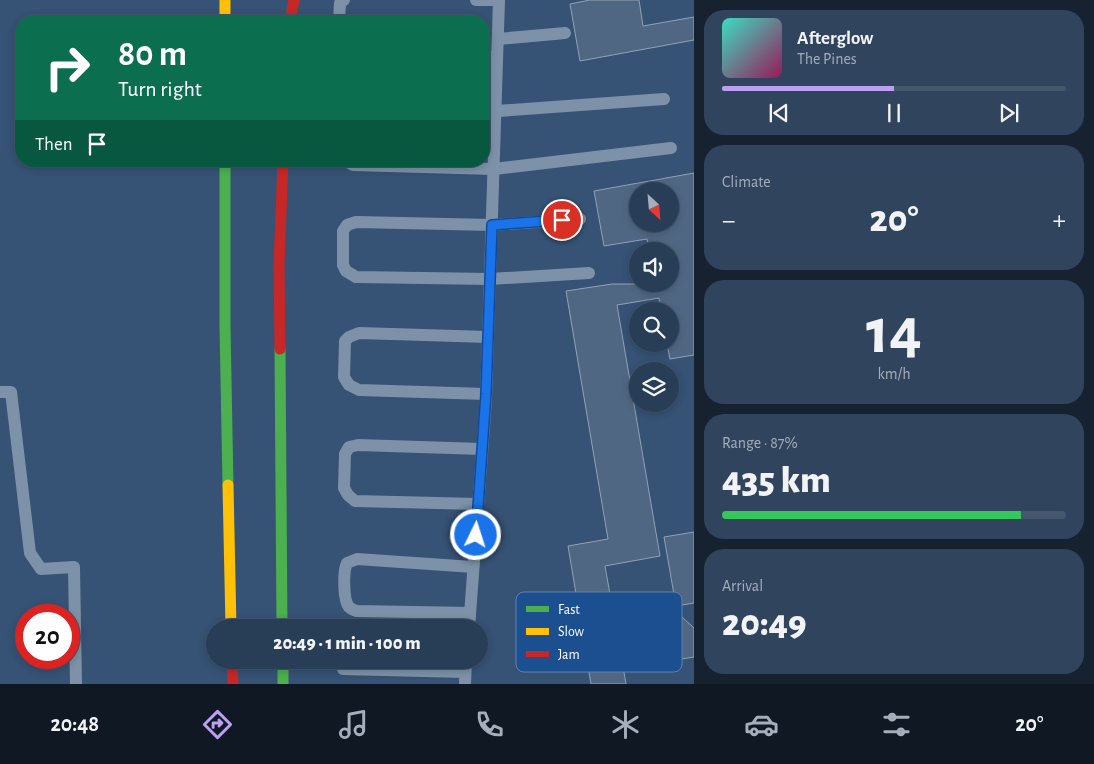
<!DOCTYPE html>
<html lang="en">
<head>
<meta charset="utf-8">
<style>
  :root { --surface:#283e57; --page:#30455d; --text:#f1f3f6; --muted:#a5aeba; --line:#44576d; --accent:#bca0f2 }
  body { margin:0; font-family:"Alegreya Sans",sans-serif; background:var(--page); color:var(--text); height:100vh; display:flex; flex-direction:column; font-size:19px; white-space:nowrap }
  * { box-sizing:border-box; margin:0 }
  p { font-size:16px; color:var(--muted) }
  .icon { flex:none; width:28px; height:28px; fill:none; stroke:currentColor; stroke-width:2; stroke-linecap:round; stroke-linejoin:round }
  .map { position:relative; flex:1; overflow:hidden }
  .sheet { display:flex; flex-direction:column; gap:10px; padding:10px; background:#162230; width:400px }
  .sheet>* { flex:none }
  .guide { position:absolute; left:15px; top:15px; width:475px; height:152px; border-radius:20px; box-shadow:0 2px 8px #0003,0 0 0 1px var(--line); background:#0b6e4f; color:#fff; overflow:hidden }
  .needle { width:32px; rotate:154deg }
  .tools { position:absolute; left:629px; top:182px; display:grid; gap:10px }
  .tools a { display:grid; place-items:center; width:50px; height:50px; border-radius:50%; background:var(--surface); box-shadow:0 2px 8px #0003,0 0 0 1px var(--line); font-size:25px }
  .speed { position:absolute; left:15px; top:604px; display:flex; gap:10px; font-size:25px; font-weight:700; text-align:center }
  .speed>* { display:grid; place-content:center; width:65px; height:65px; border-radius:50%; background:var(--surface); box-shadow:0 2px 8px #0003,0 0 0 1px var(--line); line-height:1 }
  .speed .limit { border:8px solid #d22; background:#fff; color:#111 }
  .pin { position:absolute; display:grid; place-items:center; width:42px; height:42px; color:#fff; margin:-21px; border:2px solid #fff; border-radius:50%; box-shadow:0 1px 5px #0007 }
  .me { position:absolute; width:55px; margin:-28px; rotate:4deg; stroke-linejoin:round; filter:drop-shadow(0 0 4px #0008) }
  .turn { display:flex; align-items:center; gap:18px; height:105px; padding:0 20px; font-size:22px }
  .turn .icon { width:65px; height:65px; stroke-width:2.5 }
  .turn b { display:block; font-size:35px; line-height:42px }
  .then { display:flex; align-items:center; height:48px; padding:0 20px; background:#0003; gap:10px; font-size:19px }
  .big { font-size:38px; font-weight:800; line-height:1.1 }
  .sheet .tile { flex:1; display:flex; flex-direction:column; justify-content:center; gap:8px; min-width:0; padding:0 18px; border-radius:20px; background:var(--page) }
  .sheet .dial { align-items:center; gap:0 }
  .dial b { font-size:65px; line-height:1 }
  .song { display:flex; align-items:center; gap:15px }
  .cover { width:60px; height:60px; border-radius:8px; background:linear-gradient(135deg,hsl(170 70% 55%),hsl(330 70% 35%)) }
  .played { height:5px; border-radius:2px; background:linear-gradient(90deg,var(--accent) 50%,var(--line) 50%) }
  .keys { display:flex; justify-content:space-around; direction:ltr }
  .heat { display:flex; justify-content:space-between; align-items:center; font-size:28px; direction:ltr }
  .charge { height:8px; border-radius:4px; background:linear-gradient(90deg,#34c759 87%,var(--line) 0) }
  .trip { position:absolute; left:206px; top:619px; width:282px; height:50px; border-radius:25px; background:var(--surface); box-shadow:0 2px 8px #0003,0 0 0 1px var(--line); font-weight:800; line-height:50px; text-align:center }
  .tab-bar { display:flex; height:80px; justify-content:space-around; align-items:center; background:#101923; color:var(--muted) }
  .tab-bar .icon { width:35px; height:35px }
  .tab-bar .current { color:var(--accent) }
  .tab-bar b { font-size:22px; color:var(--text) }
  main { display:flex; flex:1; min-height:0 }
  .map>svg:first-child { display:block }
  .building { fill:#506783; stroke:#92a2b6; fill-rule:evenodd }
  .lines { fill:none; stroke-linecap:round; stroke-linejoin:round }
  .lane { stroke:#7d92a8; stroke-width:12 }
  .fast { stroke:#4caf50; stroke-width:11 }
  .slow { stroke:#ffc107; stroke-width:11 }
  .jam { stroke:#c62828; stroke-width:11 }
  .route-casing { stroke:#114b97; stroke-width:12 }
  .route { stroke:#1a73e8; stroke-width:9 }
  .key { fill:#1b4f8f; stroke:#5f84b1; stroke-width:1 }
  .key-label { font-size:14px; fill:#fff }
</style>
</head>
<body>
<main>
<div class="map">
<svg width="694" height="684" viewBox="0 0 694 684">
  <rect width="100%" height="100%" fill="#365274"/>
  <g class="building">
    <polygon points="590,0 639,0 643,26 694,17 694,40 580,61 570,4"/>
    <path d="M694,173V355L670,359L667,344H670V311H661L659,298L617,305L660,556L605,566L626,684H591L568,546L608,539L566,291L612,284H670V251H649L647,239L604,246L594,191ZM638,191H670V224H638Z"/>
    <polygon points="694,532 694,603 676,606 664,537"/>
    <polygon points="682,617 694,628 694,657 682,659 674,666 652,661 667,644 666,633"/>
  </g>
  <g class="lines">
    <g class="lane">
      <polyline points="476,0 499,0"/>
      <polyline points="339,21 340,3 344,0"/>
      <polyline points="498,39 565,33"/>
      <polyline points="484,57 497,57"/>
      <polyline points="484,112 664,99"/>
      <polyline points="346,161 353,165 494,169 671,148"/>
      <polyline points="580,219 492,225 356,222 347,225 343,231 343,265 346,271 356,277 490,279 589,273"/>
      <polyline points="0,392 11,392 30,553 41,569 74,567 76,684"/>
      <polyline points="486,394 359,390 349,385 344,377 345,341 349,337 359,333 488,337"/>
      <polyline points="478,504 355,501 348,495 344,488 345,454 349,447 358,445 482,449"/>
      <path d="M470,613L356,611C354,610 351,609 349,607C343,600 343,571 347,563L357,559L473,567"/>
      <polyline points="469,628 486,399 499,0"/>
      <polyline points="343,669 465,672"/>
      <polyline points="465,684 466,660"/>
    </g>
    <g class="fast">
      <polyline points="225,161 225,326 228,485"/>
      <polyline points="280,349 282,628"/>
      <polyline points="283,660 283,684"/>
    </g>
    <g class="slow">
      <polyline points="225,0 225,21"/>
      <polyline points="228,485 231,628"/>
    </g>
    <g class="jam">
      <polyline points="290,21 294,0"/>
      <polyline points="280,349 279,265 283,161"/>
      <polyline points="232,660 233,684"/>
    </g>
  </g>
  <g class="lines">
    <g class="route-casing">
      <polyline id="route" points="476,535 486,394 492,225 562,220"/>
    </g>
    <use href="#route" class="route"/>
  </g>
  <rect x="516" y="592" width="166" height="80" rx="8" class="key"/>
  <rect x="526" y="606" width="23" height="6" fill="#4caf50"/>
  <rect x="526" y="628" width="23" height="7" fill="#ffc107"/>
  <rect x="526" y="651" width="23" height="6" fill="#c62828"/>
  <g class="key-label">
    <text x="558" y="614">Fast</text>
    <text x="558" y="636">Slow</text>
    <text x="558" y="659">Jam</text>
  </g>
</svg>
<div class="tools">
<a><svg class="needle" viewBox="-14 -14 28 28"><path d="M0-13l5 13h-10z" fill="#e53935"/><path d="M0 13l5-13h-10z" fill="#a5aeba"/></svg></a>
<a><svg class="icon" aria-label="sound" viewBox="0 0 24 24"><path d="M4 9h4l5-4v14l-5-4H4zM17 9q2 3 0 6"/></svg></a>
<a><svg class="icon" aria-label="search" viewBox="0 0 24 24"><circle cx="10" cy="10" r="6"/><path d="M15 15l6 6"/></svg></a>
<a><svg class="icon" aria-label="layers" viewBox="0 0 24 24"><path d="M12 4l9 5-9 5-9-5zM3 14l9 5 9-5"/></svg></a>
</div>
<div class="speed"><div class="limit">20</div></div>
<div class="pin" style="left:562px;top:220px;background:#d93025"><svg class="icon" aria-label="arrive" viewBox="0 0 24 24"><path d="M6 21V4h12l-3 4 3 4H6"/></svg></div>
<svg class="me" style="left:476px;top:535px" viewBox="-20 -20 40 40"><circle r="17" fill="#1a73e8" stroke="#fff" stroke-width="3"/><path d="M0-11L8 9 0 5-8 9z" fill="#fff"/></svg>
<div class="trip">20:49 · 1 min · 100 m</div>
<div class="guide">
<div class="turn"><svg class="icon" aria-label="right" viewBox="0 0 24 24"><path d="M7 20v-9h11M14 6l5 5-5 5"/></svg><div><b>80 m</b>Turn right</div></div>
<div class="then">Then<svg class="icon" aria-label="arrive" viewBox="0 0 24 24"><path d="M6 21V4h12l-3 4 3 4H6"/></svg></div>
</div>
</div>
<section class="sheet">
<div class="tile">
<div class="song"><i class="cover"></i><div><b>Afterglow</b><p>The Pines</p></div></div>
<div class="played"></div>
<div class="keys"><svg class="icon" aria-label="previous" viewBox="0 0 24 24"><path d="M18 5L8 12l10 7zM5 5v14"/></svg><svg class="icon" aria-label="pause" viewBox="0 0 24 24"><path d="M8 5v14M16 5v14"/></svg><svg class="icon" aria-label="next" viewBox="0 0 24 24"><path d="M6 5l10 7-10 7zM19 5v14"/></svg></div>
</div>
<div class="tile"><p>Climate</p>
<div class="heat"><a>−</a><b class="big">20°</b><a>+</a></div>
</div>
<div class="tile dial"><b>14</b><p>km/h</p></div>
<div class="tile"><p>Range · 87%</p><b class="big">435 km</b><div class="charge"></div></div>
<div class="tile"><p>Arrival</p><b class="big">20:49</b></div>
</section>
</main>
<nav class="tab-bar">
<b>20:48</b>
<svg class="icon current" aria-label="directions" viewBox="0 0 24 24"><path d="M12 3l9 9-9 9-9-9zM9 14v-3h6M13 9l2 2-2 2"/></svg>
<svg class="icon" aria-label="music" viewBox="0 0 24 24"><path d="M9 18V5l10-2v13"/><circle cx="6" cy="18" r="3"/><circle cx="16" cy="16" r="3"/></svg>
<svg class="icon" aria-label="phone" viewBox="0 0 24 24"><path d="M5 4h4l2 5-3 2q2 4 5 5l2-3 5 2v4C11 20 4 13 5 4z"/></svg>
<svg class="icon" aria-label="climate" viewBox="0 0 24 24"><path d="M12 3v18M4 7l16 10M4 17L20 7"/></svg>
<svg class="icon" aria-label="car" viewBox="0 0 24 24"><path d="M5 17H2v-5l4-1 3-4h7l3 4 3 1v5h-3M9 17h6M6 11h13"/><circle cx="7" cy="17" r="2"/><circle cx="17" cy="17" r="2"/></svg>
<svg class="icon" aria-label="filters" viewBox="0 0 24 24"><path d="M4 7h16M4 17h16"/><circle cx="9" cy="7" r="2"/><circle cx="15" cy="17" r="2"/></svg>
<b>20°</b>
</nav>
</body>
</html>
